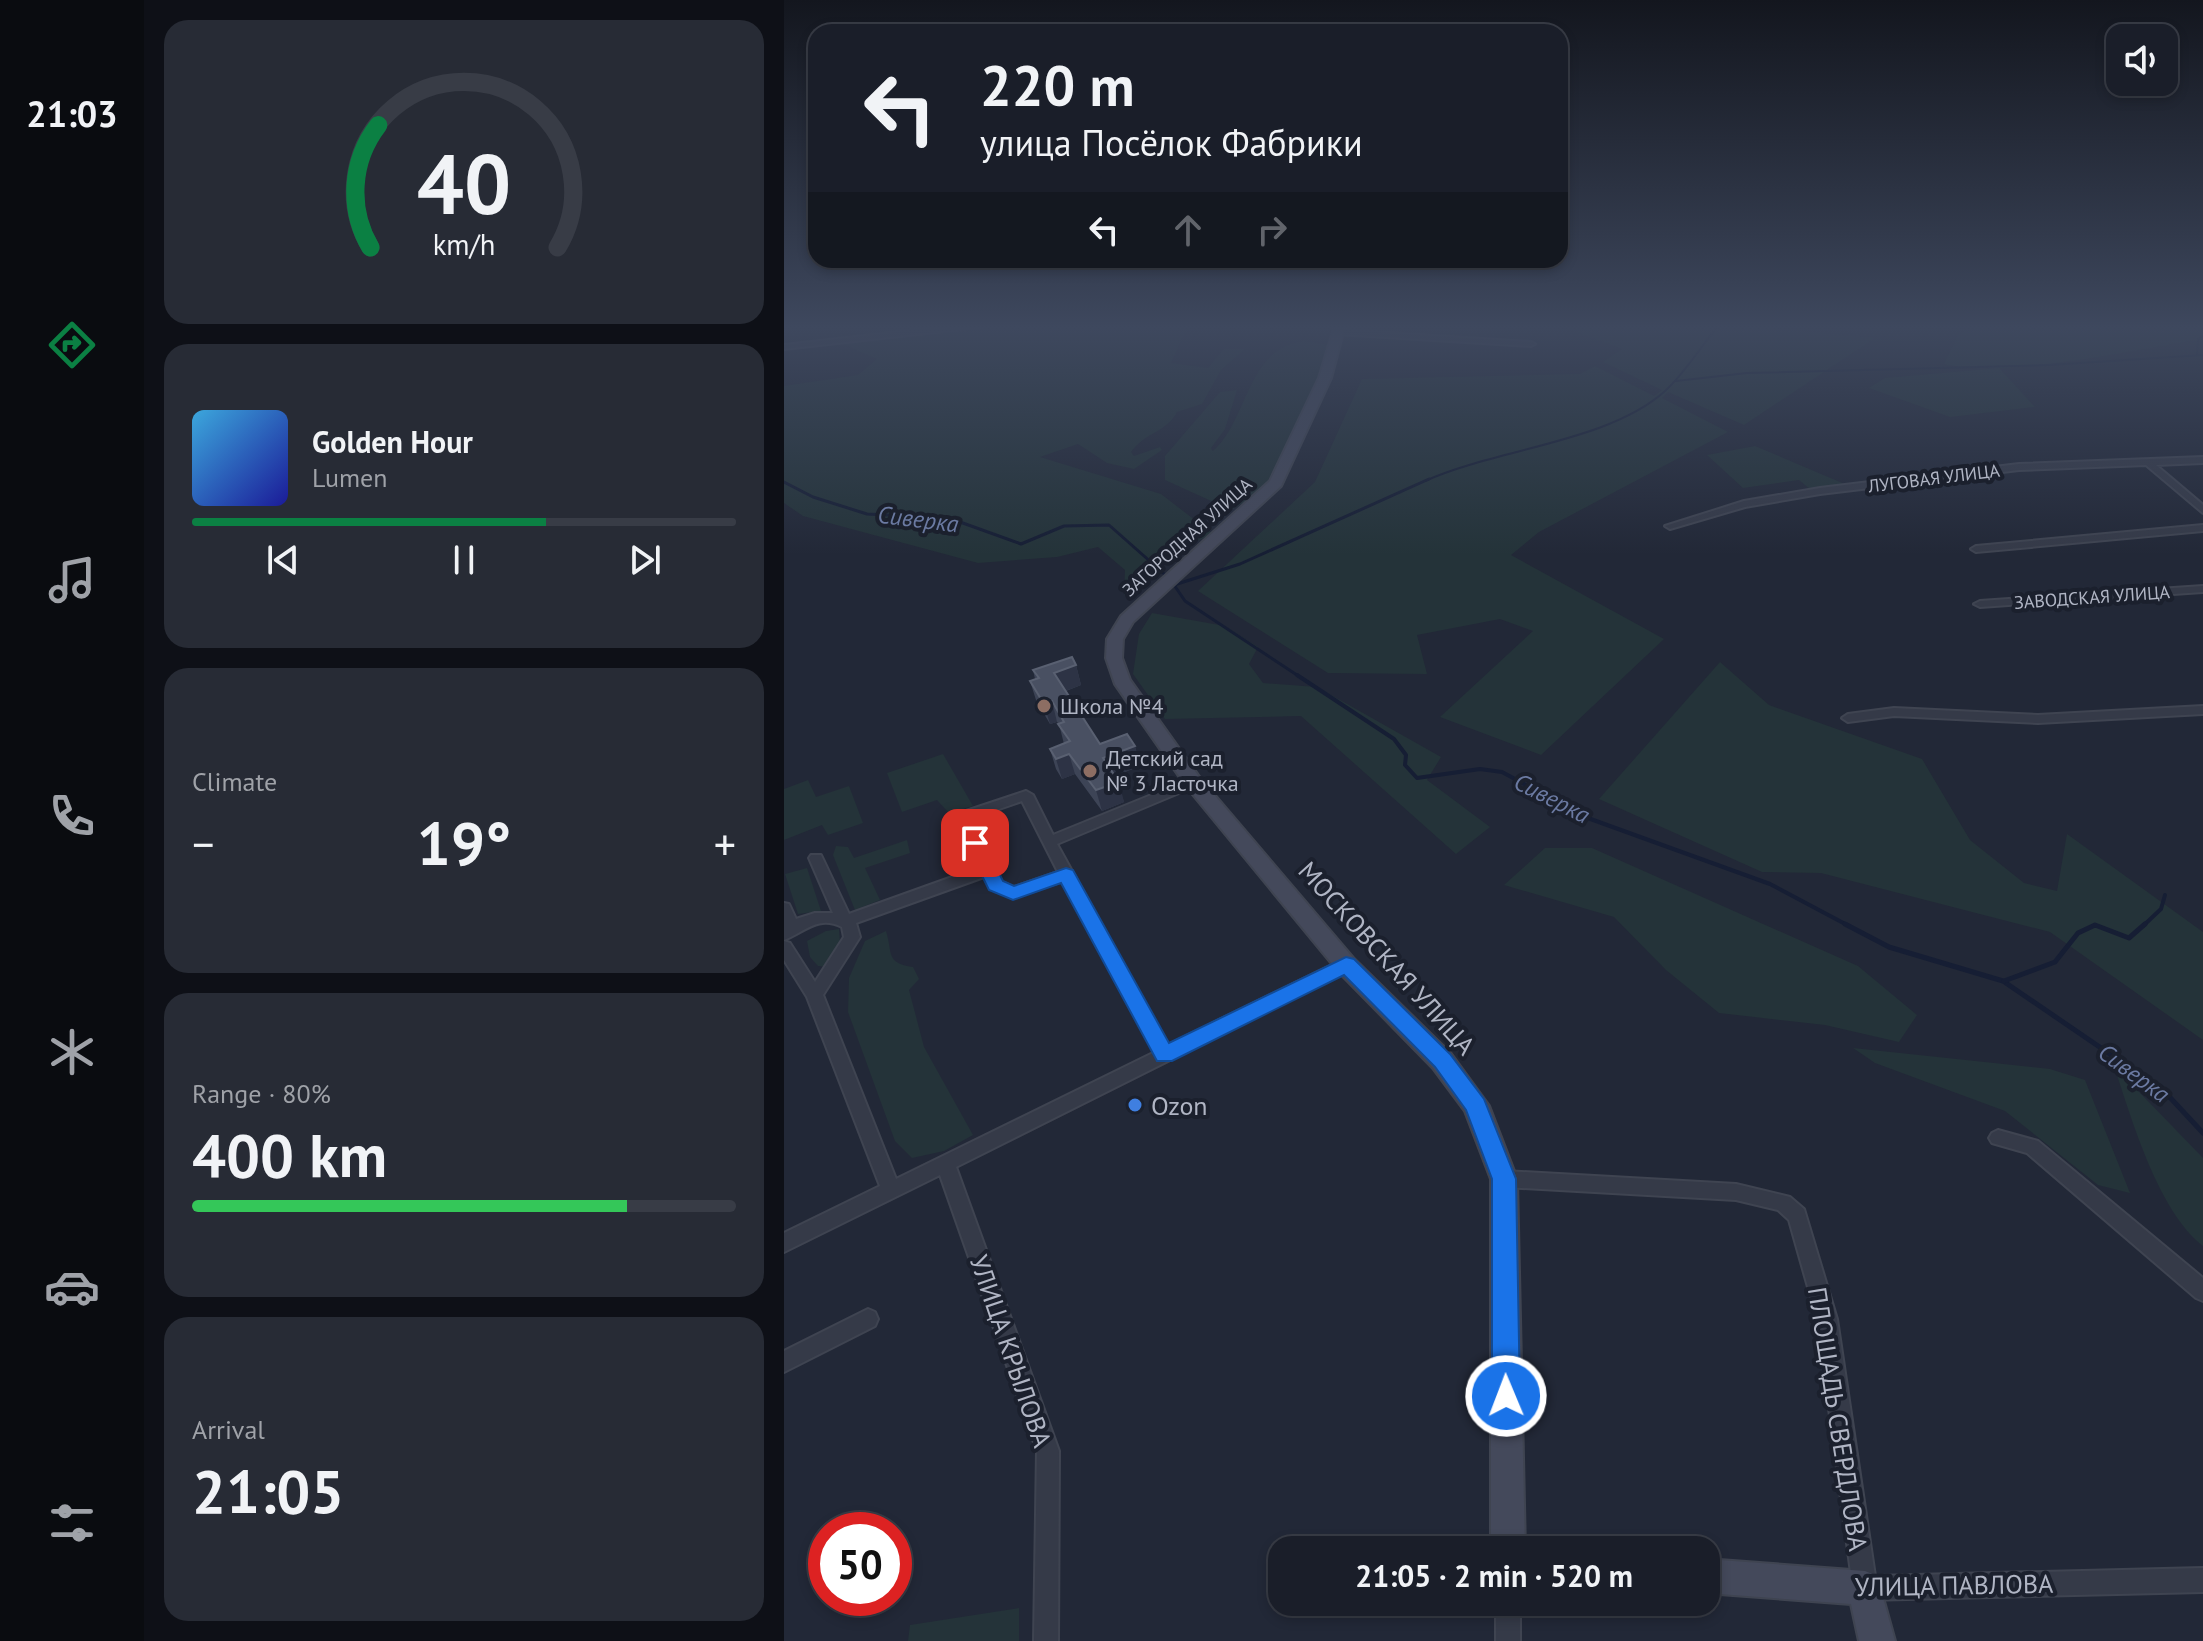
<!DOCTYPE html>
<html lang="en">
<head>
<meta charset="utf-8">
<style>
  :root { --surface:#1a1e29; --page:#272b35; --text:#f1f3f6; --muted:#9fa2a8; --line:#383c46; --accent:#0b8043 }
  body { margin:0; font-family:"PT Sans",sans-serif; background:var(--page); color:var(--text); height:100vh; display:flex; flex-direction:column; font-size:30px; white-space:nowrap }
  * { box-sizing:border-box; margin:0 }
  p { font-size:26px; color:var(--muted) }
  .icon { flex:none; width:44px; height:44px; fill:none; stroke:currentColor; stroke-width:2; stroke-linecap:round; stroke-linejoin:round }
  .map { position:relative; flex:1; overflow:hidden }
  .details { display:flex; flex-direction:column; gap:20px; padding:20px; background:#0e1017; width:640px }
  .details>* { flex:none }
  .guide { position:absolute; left:24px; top:24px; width:760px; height:244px; border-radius:24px; box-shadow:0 4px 12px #0003,0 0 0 2px var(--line); background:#1a1e29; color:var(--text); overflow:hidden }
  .buttons { position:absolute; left:1322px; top:24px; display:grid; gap:16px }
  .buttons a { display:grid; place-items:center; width:72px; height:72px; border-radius:16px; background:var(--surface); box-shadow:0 4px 12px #0003,0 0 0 2px var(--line); font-size:40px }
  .speed { position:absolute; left:24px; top:1512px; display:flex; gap:16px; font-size:40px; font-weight:700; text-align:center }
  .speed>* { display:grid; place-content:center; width:104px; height:104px; border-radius:50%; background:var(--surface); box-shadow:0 4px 12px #0003,0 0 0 2px var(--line); line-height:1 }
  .speed .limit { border:12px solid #d22; background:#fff; color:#111 }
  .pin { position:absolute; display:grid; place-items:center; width:68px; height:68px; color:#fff; margin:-34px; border-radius:16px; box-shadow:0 4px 12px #0006 }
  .me { position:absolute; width:88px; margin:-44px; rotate:359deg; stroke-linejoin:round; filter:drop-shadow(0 0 6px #0008) }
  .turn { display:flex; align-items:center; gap:28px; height:168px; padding:0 40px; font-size:36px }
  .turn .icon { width:104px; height:104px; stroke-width:2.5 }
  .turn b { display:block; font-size:56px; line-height:68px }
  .lanes { display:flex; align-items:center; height:76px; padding:0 40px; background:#0003; justify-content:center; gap:40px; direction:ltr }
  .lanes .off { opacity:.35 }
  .big { font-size:60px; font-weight:700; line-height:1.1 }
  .details .tile { flex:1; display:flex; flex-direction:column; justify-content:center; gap:12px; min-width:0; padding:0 28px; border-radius:24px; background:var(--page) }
  .details .dial { align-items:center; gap:0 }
  .dial svg { height:208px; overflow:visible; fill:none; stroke:var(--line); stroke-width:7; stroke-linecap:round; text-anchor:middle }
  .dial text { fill:var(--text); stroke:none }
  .song { display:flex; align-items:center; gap:24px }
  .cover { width:96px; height:96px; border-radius:12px; background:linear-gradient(135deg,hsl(200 70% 55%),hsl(240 70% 35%)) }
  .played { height:8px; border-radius:4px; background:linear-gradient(90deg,var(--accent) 65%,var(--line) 65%) }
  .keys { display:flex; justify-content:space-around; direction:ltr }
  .heat { display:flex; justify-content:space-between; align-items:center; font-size:44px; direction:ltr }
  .charge { height:12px; border-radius:6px; background:linear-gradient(90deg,#34c759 80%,var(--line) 0) }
  .trip { position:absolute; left:484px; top:1536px; width:452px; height:80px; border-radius:24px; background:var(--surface); box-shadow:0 4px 12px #0003,0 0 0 2px var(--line); font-weight:700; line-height:80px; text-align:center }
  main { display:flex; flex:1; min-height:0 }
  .dock { display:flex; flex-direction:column; width:144px; justify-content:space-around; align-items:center; background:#0a0c10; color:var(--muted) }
  .dock .icon { width:56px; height:56px }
  .dock .on { color:var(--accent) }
  .dock b { font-size:36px; color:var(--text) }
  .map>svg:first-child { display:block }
  .green { fill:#243339 }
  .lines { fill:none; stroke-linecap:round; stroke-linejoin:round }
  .stream-far3 { stroke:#161e34; stroke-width:2 }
  .stream-far2 { stroke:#161e34; stroke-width:3 }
  .stream-far1 { stroke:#161e34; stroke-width:4 }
  .stream { stroke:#161e34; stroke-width:5 }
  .minor-casing { stroke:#3f4451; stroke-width:4 }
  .secondary-casing { stroke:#3f4451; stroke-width:4 }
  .minor { fill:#353a48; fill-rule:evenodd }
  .secondary { fill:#44495b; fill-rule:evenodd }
  .wall { fill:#3d4456 }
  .shaded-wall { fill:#2d3345 }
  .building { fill:#495062; stroke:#596071; stroke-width:2 }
  .route { fill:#1a73e8; stroke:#114b97; stroke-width:2 }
  .education-dot { fill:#8d6e63; stroke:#1b202d; stroke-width:3 }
  .shop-dot { fill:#3f7fe0; stroke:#1b202d; stroke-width:3 }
  .labels { text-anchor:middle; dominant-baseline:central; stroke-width:8; stroke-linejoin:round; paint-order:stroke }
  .far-street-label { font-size:18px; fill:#b0b5c4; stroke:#1b202d }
  .poi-label { font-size:22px; fill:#b0b5c4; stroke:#1b202d; text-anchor:start }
  .water-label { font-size:24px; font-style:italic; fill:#6b7aa2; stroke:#1b202d }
  .near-street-label { font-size:26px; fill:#b0b5c4; stroke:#1b202d }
  .near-poi-label { font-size:26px; fill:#b0b5c4; stroke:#1b202d; text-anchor:start }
</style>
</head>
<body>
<main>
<nav class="dock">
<b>21:03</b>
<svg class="icon on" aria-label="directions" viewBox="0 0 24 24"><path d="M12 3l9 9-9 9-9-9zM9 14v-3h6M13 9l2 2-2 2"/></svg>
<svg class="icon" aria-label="music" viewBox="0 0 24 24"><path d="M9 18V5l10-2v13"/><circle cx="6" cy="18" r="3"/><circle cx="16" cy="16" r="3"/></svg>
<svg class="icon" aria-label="phone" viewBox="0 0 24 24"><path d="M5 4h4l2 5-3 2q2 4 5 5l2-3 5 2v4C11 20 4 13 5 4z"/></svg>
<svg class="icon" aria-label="climate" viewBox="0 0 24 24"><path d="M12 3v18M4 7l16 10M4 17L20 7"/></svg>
<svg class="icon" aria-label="car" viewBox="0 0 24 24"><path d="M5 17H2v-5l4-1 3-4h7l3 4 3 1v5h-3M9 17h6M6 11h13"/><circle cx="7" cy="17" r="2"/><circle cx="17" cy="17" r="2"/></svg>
<svg class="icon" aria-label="filters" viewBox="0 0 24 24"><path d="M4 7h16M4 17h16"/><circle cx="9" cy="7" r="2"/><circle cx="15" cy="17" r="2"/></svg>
</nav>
<section class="details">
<div class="tile dial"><svg viewBox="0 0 100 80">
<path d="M14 69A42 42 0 1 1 86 69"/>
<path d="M14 69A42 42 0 0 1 17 22" stroke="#0b8043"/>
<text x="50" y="56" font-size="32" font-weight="700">40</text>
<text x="50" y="72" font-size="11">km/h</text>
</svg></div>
<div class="tile">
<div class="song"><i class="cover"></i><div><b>Golden Hour</b><p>Lumen</p></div></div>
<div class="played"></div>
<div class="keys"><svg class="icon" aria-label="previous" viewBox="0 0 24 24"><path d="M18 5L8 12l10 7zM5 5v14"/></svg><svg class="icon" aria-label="pause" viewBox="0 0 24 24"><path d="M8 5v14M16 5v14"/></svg><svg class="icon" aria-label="next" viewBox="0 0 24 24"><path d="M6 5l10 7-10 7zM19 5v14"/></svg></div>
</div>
<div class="tile"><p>Climate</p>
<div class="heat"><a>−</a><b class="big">19°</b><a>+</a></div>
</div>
<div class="tile"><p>Range · 80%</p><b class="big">400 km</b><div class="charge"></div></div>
<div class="tile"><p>Arrival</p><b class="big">21:05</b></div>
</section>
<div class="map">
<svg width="1419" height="1641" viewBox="0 0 1419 1641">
  <rect width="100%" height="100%" fill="#222837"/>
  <g class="green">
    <path d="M404,325L387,363L424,368L440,349H461L437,370L418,404L393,412C383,432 360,433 347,452L350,456L376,447L378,450L350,469L323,463L294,444L256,457L377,494L429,534L373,559L340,595L341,570L314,547L273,557L194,563L19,516L0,503V386L74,375L93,359L59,344L190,326Z"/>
    <polygon points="774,325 950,325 1091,338 960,425 884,392 878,398 944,432 755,532 727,555 880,639 757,755 656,717 749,631 716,619 633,635 643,674 544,673 414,591 531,482 578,379 796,374 811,366 870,396 878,390 819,362 838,349"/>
    <path d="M1192,325H1419V339C1353,349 1221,379 1160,364L1174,335Z"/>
    <path d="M520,341L546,345C531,393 511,450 478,488C471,497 457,504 447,510L381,480V456L436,392L453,390L441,429L427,448L429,451C465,419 462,348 520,341Z"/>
    <polygon points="1215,368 1251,407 1166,417 1085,388 1101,378"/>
    <polygon points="971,446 1063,485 1027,490 1015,480 959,488 923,455"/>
    <polygon points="368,613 441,626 474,647 465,664 479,683 533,687 657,757 643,780 706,827 672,854 517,716 381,719 349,674 355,634"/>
    <polygon points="936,662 985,705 1138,759 1186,840 1240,883 1273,891 1283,834 1419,932 1419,1040 1266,932 1037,873 978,872 815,799"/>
    <polygon points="159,754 189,806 165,813 153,800 118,812 103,773"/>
    <polygon points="24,780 32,797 65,786 79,823 44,835 38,825 0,840 0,789"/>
    <polygon points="123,840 126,853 81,868 96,900 71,910 49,855 52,846 64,847 70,858"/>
    <polygon points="761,848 808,848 1074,966 1133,1015 1115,1042 1041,1025 935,1013 882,970 830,917 720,885"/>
    <polygon points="23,868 37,911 14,914 1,874"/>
    <polygon points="55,929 56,942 45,967 34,966 26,957 23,941 42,931"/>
    <path d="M102,931C109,953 101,963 129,967L135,979L125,990L140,1047L189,1135L160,1151L128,1158L111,1141L64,1012L65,978L81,941Z"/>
    <polygon points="1069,1048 1266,1069 1301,1080 1346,1193 1314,1185 1221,1111 1091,1063"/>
    <path d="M1330,1066L1419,1158V1246C1374,1211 1348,1120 1330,1066Z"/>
    <polygon points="235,1608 235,1641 124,1641 126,1625"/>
  </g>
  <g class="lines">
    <g class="stream-far3">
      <polyline points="1413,354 1414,339 1419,336"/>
      <polyline points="892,381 963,373 1265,365 1419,355"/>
      <path d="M641,481C711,449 825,442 881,391C901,373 917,346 935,325"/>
    </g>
    <g class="stream-far2">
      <polyline points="0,482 29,497 83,514 165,518 237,544 280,526 325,525 386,579 401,601 516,677"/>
      <polyline points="390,585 456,564 645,479"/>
    </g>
    <g class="stream-far1">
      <polyline points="513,675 610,739 622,755 621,765 633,778 696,769 718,772 801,817 986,884 1065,926"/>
      <polyline points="1309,926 1313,926"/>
      <polyline points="1359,926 1377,909 1381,895"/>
    </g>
    <g class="stream">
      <polyline points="1061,924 1105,947 1219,981 1380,1091 1419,1133"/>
      <polyline points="1220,981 1271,962 1294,933 1311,925 1345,938 1361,924"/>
    </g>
    <g class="minor-casing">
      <g id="minor">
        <polygon points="177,325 200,325 196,327 0,349 0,345"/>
        <polygon points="556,330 747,342 751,344 747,346 553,334 553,330"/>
        <polygon points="1419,457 1419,463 1372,465 1419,505 1419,513 1362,465 1235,470 1036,494 961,507 886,529 881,526 960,501 1036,488 1235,464"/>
        <polygon points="1419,525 1419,531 1192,552 1187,549 1192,546"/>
        <polygon points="1419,586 1419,592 1196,607 1190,604 1196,601"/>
        <polygon points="1419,706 1419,714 1254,723 1110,716 1064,722 1058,718 1064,714 1110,708 1254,715"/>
        <path d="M409,778L414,779L416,782L414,785L273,844L384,1045L556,961H568L570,965L568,969L172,1167L275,1451L274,1641H250L253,1451L156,1175L0,1252V1233L96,1186L23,997L0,960V941L6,943L31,982L60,937L58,927C34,915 21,932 0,940V903L5,904L12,919L31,913H49L25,858L27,855H37L65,914L196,867L171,817L173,814L242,791L249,795L269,835ZM238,801L274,872L230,887L218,882L186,819ZM200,877L207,889L229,898L279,881L371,1052L112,1179L39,995L76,937L72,923Z"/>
        <polygon points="1214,1130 1254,1141 1419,1278 1419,1301 1412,1298 1243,1153 1208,1143 1205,1138 1208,1133"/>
        <polygon points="720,1171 952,1184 1006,1197 1020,1209 1053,1319 1091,1576 1419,1568 1419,1592 1081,1600 1073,1596 1069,1588 1033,1319 1005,1220 994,1210 952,1200 720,1187 713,1185 711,1179 713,1173"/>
        <polygon points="84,1309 91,1312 94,1319 91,1326 0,1372 0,1351"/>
        <rect x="712" y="1602" width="24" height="39"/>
      </g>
    </g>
    <g class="secondary-casing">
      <g id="secondary">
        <polygon points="551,325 561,325 547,378 497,486 349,622 339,639 338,658 346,680 416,778 570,959 667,1054 705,1106 733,1179 741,1550 707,1550 707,1179 681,1111 649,1068 554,971 402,786 331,684 322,658 323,639 337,616 486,481 535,378"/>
        <polygon points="922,1559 1081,1571 1093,1576 1111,1641 1075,1641 1067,1604 922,1593"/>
      </g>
    </g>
    <use href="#minor" class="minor"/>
    <use href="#secondary" class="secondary"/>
  </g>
  <polygon class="wall" points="292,665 297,685 282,691 316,744 351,746 356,766 331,776 340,802 318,811 291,774 278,779 272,769 266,749 280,744 275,724 273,722 266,724 252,700 246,681 251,679 249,670"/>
  <g class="shaded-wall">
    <polygon points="292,665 297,685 276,693 270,673"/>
    <polygon points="268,701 273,722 266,724 260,704"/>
    <polygon points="351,746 356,766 324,778 319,758"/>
    <polygon points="285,754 291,774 278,779 272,759"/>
    <polygon points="335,782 340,802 318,811 312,790"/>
  </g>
  <polygon class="building" points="288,657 292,665 270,673 316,744 343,734 351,746 319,758 335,782 312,790 285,754 272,759 266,749 286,741 274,724 280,722 268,701 260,704 246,681 255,678 249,670"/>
  <linearGradient id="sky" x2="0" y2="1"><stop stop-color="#13161e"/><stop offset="0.59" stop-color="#3e485e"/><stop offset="1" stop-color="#3e485e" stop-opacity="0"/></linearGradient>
  <rect width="1419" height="555" fill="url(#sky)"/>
  <polygon class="route" points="191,837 198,839 219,881 230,886 282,868 289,870 385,1043 562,957 570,959 666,1054 700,1099 732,1179 736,1396 732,1405 722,1410 713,1405 708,1396 708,1179 682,1110 651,1067 560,975 388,1061 373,1061 277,883 229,900 205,890 182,843"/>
  <g class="education-dot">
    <circle cx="260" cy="706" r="8"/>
    <circle cx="306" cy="771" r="8"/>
  </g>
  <circle class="shop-dot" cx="351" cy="1105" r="8"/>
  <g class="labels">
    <g class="far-street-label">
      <text transform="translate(1150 478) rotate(-7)">ЛУГОВАЯ УЛИЦА</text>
      <text transform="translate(403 537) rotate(-42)">ЗАГОРОДНАЯ УЛИЦА</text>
      <text transform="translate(1308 597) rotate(-4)">ЗАВОДСКАЯ УЛИЦА</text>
    </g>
    <g class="poi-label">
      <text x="276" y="706">Школа №4</text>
      <text x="322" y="758">Детский сад<tspan x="322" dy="25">№ 3 Ласточка</tspan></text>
    </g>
    <g class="water-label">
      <text transform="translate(134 519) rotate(7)">Сиверка</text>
      <text transform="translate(768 798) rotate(27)">Сиверка</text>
      <text transform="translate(1350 1073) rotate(36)">Сиверка</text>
    </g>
    <g class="near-street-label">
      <text transform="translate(603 958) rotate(48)">МОСКОВСКАЯ УЛИЦА</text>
      <text transform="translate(227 1351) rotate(71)">УЛИЦА КРЫЛОВА</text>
      <text transform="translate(1054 1419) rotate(81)">ПЛОЩАДЬ СВЕРДЛОВА</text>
      <text transform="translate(1170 1585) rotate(-1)">УЛИЦА ПАВЛОВА</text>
    </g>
    <g class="near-poi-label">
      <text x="367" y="1105">Ozon</text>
    </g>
  </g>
</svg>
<div class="buttons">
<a><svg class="icon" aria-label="sound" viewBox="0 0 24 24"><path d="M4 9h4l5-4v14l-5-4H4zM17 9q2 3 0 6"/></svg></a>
</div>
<div class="speed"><div class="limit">50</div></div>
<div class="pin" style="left:191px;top:843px;background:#d93025"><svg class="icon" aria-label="arrive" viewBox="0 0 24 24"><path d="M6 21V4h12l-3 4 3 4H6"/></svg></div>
<svg class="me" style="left:722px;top:1396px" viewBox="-20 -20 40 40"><circle r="17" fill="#1a73e8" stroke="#fff" stroke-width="3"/><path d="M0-11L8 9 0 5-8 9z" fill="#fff"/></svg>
<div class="trip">21:05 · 2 min · 520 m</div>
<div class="guide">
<div class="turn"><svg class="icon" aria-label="left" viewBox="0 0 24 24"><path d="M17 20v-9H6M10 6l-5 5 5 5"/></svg><div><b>220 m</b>улица Посёлок Фабрики</div></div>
<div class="lanes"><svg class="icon" aria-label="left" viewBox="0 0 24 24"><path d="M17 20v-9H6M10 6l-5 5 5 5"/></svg><svg class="icon off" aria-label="ahead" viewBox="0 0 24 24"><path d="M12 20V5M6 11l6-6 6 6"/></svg><svg class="icon off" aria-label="right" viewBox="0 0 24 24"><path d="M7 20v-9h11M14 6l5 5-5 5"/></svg></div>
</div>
</div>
</main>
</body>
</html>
